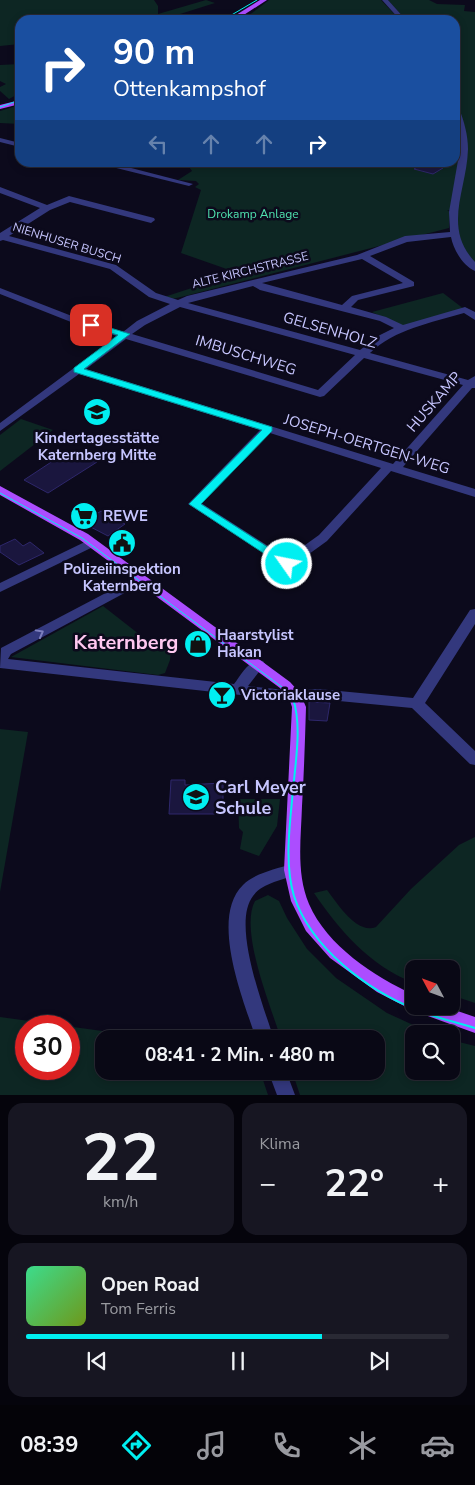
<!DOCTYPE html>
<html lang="de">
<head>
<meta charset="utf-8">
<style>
  :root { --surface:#090815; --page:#171622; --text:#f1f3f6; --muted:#999aa0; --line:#292934; --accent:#00eff1 }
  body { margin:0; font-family:"Nunito Sans",sans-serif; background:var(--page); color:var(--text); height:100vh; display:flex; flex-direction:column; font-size:19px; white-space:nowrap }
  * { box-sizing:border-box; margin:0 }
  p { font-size:16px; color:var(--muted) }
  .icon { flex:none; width:28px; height:28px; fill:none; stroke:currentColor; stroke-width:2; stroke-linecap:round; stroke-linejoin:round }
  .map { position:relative; height:1095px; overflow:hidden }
  .side { display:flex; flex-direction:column; gap:8px; padding:8px; background:#05040c; flex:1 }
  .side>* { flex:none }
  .banner { position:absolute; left:15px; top:15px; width:445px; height:152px; border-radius:15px; box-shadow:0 2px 8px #0003,0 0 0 1px var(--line); background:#1a4fa0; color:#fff; overflow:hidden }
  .needle { width:32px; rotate:311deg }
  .controls { position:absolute; left:405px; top:960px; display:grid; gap:10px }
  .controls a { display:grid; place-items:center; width:55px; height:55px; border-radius:10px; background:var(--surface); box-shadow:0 2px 8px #0003,0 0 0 1px var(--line); font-size:25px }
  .speed { position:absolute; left:15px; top:1015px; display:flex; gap:10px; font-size:25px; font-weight:700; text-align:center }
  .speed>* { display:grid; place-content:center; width:65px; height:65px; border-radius:50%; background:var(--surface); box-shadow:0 2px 8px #0003,0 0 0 1px var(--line); line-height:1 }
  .speed .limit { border:8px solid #d22; background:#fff; color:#111 }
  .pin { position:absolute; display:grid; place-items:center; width:42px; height:42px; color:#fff; margin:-21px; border-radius:10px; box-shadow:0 2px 8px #0006 }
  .me { position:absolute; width:55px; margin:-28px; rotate:303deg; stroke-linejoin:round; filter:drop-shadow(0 0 4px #0008) }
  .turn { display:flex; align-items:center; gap:18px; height:105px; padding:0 15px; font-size:22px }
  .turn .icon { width:65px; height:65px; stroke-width:2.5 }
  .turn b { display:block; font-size:35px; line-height:42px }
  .lanes { display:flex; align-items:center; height:48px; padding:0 15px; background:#0003; justify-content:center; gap:25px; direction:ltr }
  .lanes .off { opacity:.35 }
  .big { font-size:38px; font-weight:700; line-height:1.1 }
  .side .card { flex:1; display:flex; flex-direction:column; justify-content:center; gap:8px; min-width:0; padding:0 18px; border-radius:15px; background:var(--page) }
  .side .dial { align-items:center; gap:0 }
  .dial b { font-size:65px; line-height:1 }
  .song { display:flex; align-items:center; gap:15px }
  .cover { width:60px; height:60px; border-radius:8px; background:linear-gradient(135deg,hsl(150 70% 55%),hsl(80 70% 35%)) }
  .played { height:5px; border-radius:2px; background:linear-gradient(90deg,var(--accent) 70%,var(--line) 70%) }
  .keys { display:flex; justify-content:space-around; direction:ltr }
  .heat { display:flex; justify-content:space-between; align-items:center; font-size:28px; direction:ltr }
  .side .tiles { flex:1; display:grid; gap:8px; grid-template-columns:1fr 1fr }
  .card:last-child { grid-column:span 2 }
  .trip { position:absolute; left:95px; top:1030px; width:290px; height:50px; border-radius:15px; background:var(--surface); box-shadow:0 2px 8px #0003,0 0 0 1px var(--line); font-weight:700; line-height:50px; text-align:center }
  .menu { display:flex; height:80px; justify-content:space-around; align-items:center; background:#040308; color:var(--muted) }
  .menu .icon { width:35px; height:35px }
  .menu .active { color:var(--accent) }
  .menu b { font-size:22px; color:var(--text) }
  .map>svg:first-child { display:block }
  .green { fill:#0d2623; fill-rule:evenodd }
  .building { fill:#1a163e; stroke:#2e276b }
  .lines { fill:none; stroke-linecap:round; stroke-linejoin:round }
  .minor { fill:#33387d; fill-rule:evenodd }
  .major { fill:#ac4dff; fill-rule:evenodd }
  .tram-far1 { stroke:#00eff1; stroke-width:1 }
  .tram { stroke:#00eff1; stroke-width:2 }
  .oneway { stroke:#7d7fbe }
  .route { fill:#00eff1; stroke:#009b9d }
  .labels { text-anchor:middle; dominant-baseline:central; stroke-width:5; stroke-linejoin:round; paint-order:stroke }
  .far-park-label { font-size:12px; fill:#4fe2af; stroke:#0c0a1c }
  .far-street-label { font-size:12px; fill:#c7c6ff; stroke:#0c0a1c }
  .street-label { font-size:15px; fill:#c7c6ff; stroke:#0c0a1c }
  .poi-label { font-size:15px; font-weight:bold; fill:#c7c6ff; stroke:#0c0a1c; text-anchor:start }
  .near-poi-label { font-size:18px; font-weight:bold; fill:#c7c6ff; stroke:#0c0a1c; text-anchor:start }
  .district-label { font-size:20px; font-weight:bold; fill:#ffc8f0; stroke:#0c0a1c }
</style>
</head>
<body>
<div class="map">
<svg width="475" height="1095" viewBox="0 0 475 1095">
  <rect width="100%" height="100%" fill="#0c0a1c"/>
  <g class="green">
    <polygon points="0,0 154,0 158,6 158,14 206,0 215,3 161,20 20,20 20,44 0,46"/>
    <polygon points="269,0 381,0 400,20 238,20 252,13"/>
    <polygon points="388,0 429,0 437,4 465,5 464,11 475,12 475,266 462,251 453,211 447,210 450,212 449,228 185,296 172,299 164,297 238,273 181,253 201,190 195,187 199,184 196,181 178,180 192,171 187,164 178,163 455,162 455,20 406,20"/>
    <polygon points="20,64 20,93 9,99 0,91 0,87 6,84 0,81 0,65"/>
    <polygon points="20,105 20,124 0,123 0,111"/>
    <polygon points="443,293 464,309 402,327 372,312"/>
    <polygon points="21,419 53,430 0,471 0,435"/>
    <polygon points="103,606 158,649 171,650 170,660 165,673 158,675 11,657"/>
    <polygon points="0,729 28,732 0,892"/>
    <polygon points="238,799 280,799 277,826 259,856 240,849 243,832 239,828"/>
    <path d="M475,837V1003L451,995V969H414V983C370,966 339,930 314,893L327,890C337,903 357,935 376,927L411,889L459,845Z"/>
    <path d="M268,895L279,901L287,918L307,949L336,978L387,1013L433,1034H414V1071H451V1040L475,1046V1095H300L292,1071H376V1039H281C271,1007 239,930 255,901Z"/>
    <path d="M0,1017L161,1039H104V1071H260L268,1095H0ZM69,1026V1069H26V1026Z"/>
  </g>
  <g class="building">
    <polygon points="424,163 443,168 433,174 414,169"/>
    <polygon points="65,453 79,460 85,456 97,462 48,493 24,480"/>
    <polygon points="101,511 112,517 125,524 108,536 83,523"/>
    <polygon points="15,539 23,546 30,542 44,553 19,565 0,552 0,546"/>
    <polygon points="201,635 212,643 199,652 188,643"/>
    <polygon points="309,702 330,703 327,721 309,720"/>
    <polygon points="171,780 185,780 185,785 223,783 223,814 169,814"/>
  </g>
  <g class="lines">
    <g class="minor">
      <polygon points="382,0 388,0 406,20 400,20"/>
      <path d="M455,106L459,108C464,121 468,135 468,149C467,190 442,227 475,262V271C463,266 453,249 451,237L407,242L370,256L414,282V286L358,300L351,307L386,317L403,325L465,307L475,312V320L464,313C431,323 395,329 370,353L468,380L475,376V388H472L403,467L475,489V497L391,471L327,541L291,567L287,568L188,504L260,430L79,374L0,431V423L117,336L71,322L0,294V288L77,318L123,332L137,321L170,304L149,297L110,269L3,240L0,241V233L40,208L0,193V187L47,205L69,196L154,218L155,220L151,223L70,202L50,210L9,236L116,265L156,293L178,300L187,296L357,255L405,236L450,232L449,212L460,149ZM362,259L403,283L352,296L342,305L262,283ZM253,286L260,290L380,321L394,328L380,335L360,350L188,303ZM180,307L355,355L318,390L132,334L145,325ZM126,339L320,397L324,396L364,358L463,385L393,464L86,369ZM270,433L381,468L319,535L287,558L201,503Z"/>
      <polygon points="0,138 20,143 20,147 0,142"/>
      <polygon points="92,162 108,162 193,184 189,186"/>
      <polygon points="91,539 97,543 95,546 0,592 0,583"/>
      <path d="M140,575L145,576L146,579L145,582L11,654L8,659L234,684C241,675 250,657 263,661L265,664L248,686L295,691L318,689L413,698L470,610L475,609V624L425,703L475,751V765L470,764L412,708L318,699L295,701L0,668L1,648Z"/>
      <path d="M292,864L298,866L300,870L298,874C283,880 262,883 253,896C231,924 264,1008 274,1039H256C244,1001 209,918 243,885C255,873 276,869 292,864Z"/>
      <polygon points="268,1071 286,1071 295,1095 277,1095"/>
    </g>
    <g class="major">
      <polygon points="260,0 267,0 236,20 228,20"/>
      <polygon points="20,100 20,104 0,109 0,105"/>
      <path d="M0,486L88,534L290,682L300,693L306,707C305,740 304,773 302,806C301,839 296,873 309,904C327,946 374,976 414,995V1006H443L475,1017V1033L414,1011L377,992L330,958L306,931L291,901L284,870L292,707L289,698L280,688L80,540L0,495Z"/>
    </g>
    <g class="tram-far1">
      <polyline points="223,20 257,0"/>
      <polyline points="0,107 20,100"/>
      <polyline points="0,493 82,538 290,693 294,700"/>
    </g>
    <path class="tram" d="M293,699C303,727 294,771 292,801C289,831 285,866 294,896C311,948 367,990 417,1010C436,1018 456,1022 475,1028"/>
  </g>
  <defs><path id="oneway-chevron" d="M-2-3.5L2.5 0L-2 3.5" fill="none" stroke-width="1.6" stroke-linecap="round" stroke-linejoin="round" transform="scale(1.25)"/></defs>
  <use class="oneway" href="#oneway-chevron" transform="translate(40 633) rotate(-29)"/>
  <polygon class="route" points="91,322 130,334 84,369 272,427 272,431 201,504 291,562 291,566 283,566 189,504 262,430 74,372 74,368 118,335 88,327 88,323"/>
  <defs>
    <g id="school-disc" transform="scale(1.4375)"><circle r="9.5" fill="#00eff1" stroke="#0c0a1c"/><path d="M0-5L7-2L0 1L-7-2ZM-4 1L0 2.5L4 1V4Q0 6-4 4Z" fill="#111"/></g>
    <g id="supermarket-disc" transform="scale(1.4375)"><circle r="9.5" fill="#00eff1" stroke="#0c0a1c"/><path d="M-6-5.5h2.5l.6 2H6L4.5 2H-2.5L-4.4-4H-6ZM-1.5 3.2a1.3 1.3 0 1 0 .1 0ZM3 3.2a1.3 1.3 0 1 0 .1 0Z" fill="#111"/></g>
    <g id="civic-disc" transform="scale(1.4375)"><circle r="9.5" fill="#00eff1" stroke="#0c0a1c"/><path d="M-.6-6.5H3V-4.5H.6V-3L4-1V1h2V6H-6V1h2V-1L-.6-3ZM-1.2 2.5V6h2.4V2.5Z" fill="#111"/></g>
    <g id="shop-disc" transform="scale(1.4375)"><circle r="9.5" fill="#00eff1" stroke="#0c0a1c"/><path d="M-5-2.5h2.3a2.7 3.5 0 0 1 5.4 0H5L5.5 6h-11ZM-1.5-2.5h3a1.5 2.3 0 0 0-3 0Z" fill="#111"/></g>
    <g id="bar-disc" transform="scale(1.4375)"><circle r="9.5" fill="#00eff1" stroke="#0c0a1c"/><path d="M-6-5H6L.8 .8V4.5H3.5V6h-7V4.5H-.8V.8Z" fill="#111"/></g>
  </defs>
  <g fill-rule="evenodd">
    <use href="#school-disc" x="97" y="412"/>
    <use href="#supermarket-disc" x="84" y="516"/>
    <use href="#civic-disc" x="122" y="543"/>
    <use href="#shop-disc" x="198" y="644"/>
    <use href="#bar-disc" x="222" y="695"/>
    <use href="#school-disc" x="196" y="797"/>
  </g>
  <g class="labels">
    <g class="far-park-label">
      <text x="253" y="214">Drokamp Anlage</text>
    </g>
    <g class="far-street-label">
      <text transform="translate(67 243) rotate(17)">NIENHUSER BUSCH</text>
      <text transform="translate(250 270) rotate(-14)">ALTE KIRCHSTRASSE</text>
    </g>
    <g class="street-label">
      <text transform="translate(330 330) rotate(16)">GELSENHOLZ</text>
      <text transform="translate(246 355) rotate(17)">IMBUSCHWEG</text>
      <text transform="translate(434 402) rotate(-49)">HUSKAMP</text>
      <text transform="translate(367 444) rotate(17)">JOSEPH-OERTGEN-WEG</text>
    </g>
    <g class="poi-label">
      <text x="97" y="438" text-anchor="middle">Kindertagesstätte<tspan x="97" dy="17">Katernberg Mitte</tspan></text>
      <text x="103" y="516">REWE</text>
      <text x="122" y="569" text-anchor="middle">Polizeiinspektion<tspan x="122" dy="17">Katernberg</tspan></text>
      <text x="217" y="635">Haarstylist<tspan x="217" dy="17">Hakan</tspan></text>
      <text x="241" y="695">Victoriaklause</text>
    </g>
    <g class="near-poi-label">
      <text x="215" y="787">Carl Meyer<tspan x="215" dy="21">Schule</tspan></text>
    </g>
    <g class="district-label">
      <text x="126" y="642">Katernberg</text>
    </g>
  </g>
</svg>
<div class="controls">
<a><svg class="needle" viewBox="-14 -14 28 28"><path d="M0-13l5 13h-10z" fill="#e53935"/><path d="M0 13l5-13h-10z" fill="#999aa0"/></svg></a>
<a><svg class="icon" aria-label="search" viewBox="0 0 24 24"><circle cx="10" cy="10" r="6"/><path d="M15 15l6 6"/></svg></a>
</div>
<div class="speed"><div class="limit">30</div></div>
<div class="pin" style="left:91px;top:325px;background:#d93025"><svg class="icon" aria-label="arrive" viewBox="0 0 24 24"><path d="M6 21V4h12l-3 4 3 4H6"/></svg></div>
<svg class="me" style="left:287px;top:564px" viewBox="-20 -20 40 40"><circle r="17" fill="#00eff1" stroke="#fff" stroke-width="3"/><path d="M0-11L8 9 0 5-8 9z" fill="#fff"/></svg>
<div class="trip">08:41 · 2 Min. · 480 m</div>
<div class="banner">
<div class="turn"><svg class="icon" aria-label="right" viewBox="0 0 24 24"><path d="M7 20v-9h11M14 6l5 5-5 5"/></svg><div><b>90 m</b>Ottenkampshof</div></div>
<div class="lanes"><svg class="icon off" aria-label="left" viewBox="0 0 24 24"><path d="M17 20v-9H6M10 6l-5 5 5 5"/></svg><svg class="icon off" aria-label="ahead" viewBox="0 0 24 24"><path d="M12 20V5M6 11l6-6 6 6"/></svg><svg class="icon off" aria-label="ahead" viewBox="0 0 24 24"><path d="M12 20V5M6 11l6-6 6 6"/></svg><svg class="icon" aria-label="right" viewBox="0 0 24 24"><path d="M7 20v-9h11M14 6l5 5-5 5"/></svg></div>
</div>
</div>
<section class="side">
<div class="tiles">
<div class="card dial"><b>22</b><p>km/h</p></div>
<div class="card"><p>Klima</p>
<div class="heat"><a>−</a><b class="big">22°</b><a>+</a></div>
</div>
<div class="card">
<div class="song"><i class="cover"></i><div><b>Open Road</b><p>Tom Ferris</p></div></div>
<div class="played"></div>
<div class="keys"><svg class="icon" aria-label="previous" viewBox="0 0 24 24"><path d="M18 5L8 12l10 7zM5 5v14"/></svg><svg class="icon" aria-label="pause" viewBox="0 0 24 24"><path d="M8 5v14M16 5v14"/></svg><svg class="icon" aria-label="next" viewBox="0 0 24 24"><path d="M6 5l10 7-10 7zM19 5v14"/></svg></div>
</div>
</div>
</section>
<nav class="menu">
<b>08:39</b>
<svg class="icon active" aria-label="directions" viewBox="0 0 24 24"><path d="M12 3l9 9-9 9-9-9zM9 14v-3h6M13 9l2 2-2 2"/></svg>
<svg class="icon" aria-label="music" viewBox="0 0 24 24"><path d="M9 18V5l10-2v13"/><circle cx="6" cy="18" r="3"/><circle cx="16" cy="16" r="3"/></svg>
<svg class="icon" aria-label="phone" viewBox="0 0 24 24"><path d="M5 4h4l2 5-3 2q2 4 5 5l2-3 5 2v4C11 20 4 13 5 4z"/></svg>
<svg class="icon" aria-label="climate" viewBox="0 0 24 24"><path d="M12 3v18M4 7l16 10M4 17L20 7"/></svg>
<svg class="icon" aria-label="car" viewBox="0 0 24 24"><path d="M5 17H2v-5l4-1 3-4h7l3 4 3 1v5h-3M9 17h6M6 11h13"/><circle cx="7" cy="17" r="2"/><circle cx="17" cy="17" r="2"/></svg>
</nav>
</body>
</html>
